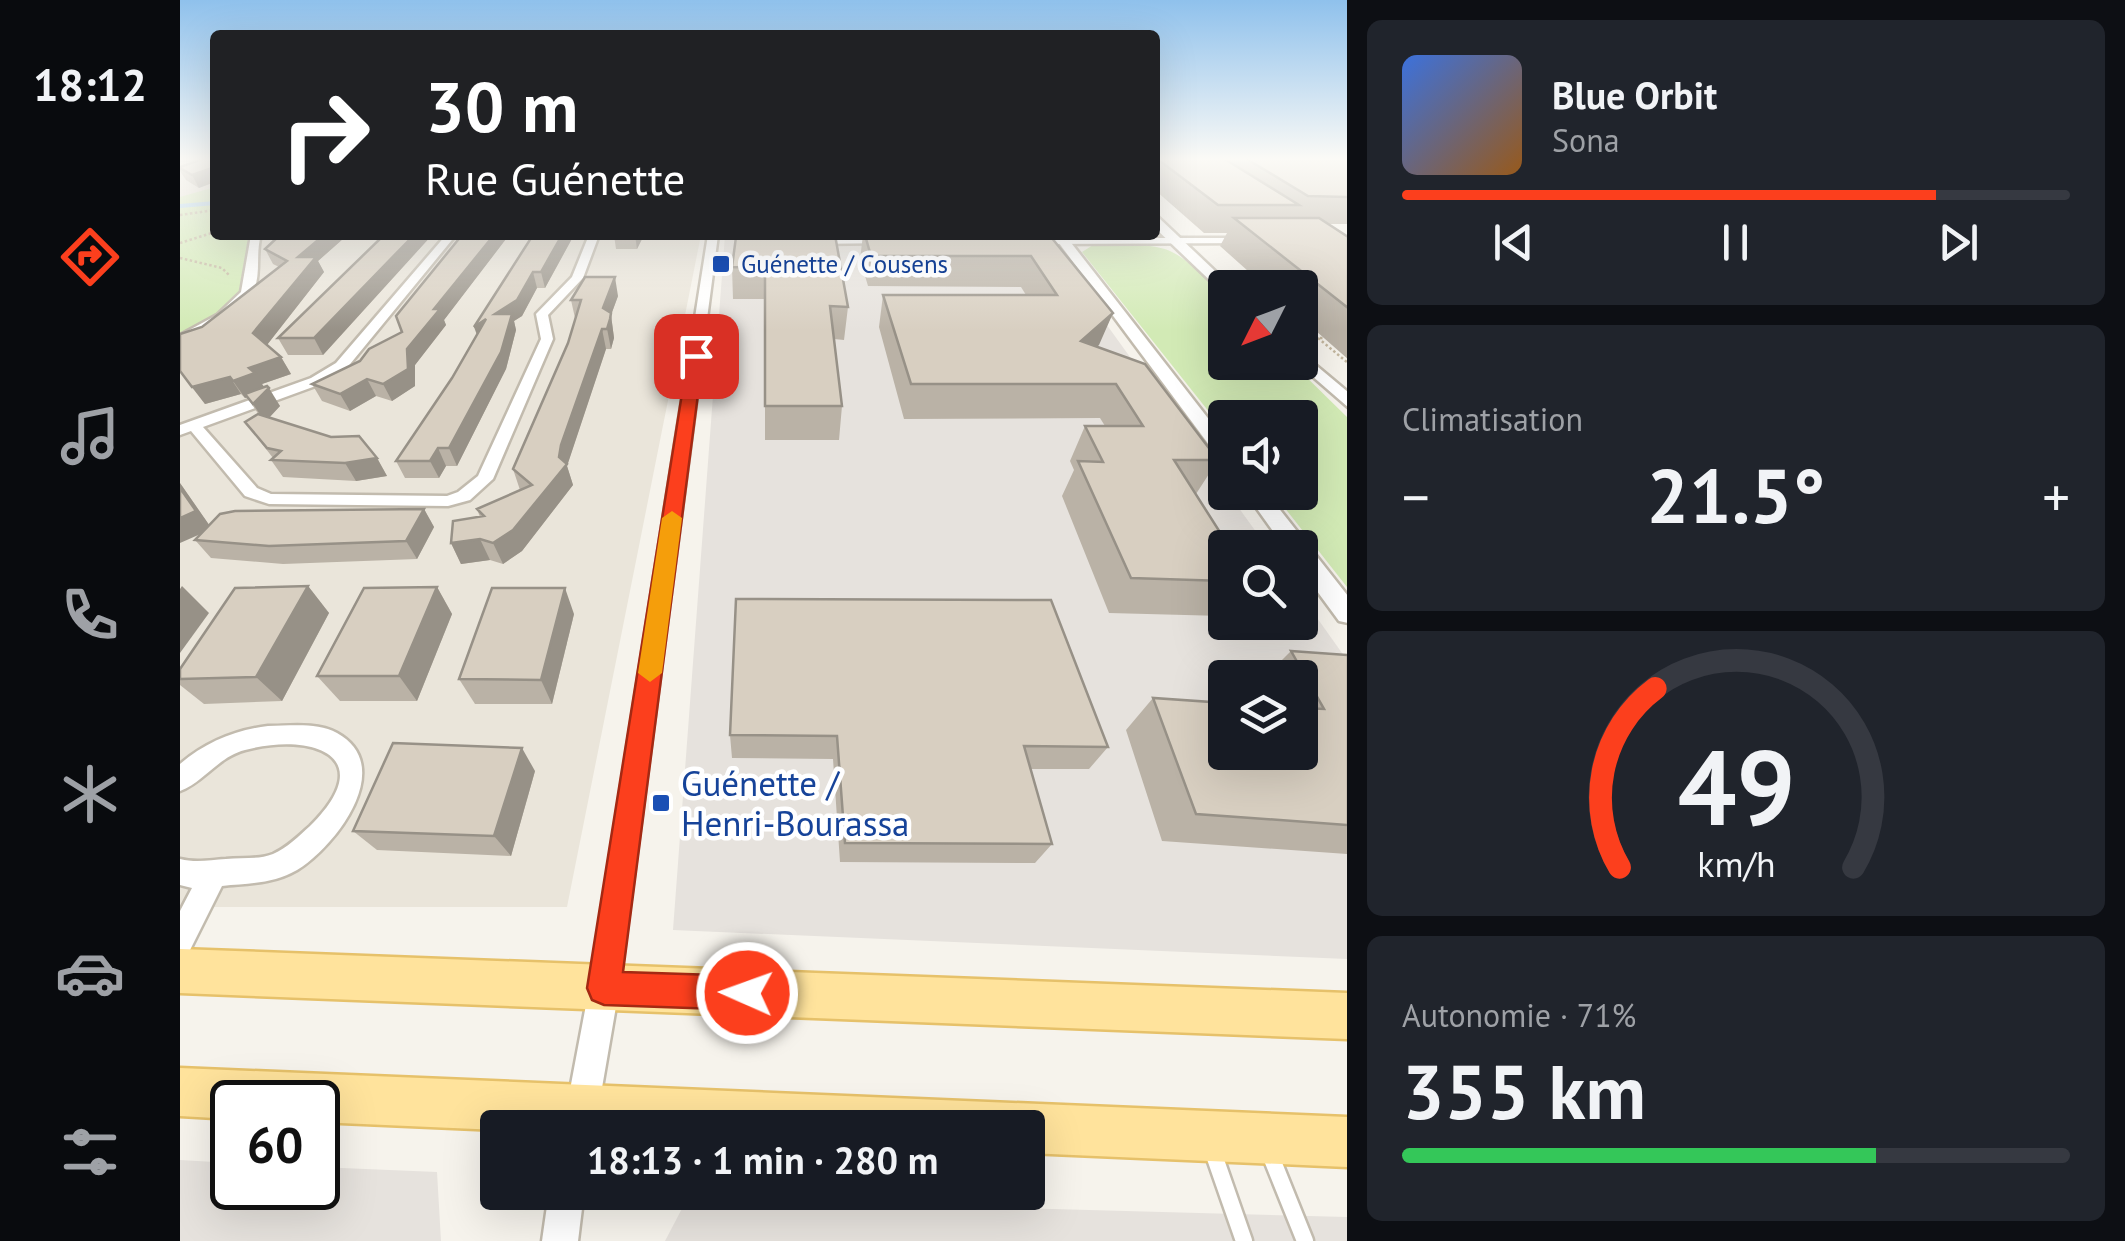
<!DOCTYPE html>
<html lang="fr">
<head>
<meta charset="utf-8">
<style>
  :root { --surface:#171b24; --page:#20242c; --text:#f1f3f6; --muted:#9ea1a6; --line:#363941; --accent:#fc3f1d }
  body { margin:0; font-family:"PT Sans",sans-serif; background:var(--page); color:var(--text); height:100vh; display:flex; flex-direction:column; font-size:38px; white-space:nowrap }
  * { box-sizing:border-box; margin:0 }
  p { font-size:32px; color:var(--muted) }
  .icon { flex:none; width:55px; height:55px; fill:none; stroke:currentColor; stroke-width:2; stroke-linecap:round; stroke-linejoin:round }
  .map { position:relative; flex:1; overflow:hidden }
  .details { display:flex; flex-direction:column; gap:20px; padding:20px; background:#0d0f14; width:778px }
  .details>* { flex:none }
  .guide { position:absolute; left:30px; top:30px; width:950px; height:210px; border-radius:10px; box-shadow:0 10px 40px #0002; background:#202124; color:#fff; overflow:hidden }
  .needle { width:65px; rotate:228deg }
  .fabs { position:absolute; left:1028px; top:270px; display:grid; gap:20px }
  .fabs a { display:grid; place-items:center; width:110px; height:110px; border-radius:10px; background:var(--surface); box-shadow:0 10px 40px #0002; font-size:50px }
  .speed { position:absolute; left:30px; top:1080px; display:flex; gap:20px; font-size:50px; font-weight:700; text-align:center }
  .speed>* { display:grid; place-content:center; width:130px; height:130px; border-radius:50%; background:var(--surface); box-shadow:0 10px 40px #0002; line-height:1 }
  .speed .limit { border:5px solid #111; border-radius:15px; background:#fff; color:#111 }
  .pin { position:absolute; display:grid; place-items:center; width:85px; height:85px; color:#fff; margin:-42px; border-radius:20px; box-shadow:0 5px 15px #0006 }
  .me { position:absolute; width:110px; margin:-55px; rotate:272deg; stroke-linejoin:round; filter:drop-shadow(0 0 8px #0008) }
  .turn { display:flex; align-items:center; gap:35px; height:210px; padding:0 50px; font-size:45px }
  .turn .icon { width:130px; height:130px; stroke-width:2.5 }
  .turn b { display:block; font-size:70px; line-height:85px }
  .big { font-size:75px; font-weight:700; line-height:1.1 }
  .details .card { flex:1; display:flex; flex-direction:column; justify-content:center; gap:15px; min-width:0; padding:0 35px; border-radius:15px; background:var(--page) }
  .details .dial { align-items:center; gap:0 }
  .dial svg { height:260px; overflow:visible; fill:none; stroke:var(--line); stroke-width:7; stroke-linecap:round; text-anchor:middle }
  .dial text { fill:var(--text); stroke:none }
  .song { display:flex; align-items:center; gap:30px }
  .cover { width:120px; height:120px; border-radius:15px; background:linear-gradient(135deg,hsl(220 70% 55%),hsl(30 70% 35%)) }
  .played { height:10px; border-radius:5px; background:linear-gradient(90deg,var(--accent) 80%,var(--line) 80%) }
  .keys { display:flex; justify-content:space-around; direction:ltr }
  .heat { display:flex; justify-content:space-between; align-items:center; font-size:55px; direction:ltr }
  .charge { height:15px; border-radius:8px; background:linear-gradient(90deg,#34c759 71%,var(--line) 0) }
  .trip { position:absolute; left:300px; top:1110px; width:565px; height:100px; border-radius:10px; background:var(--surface); box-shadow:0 10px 40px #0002; font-weight:700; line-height:100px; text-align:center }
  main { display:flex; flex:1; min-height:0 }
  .tab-bar { display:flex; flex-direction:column; width:180px; justify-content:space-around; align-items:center; background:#090b0e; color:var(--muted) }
  .tab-bar .icon { width:70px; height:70px }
  .tab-bar .current { color:var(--accent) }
  .tab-bar b { font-size:45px; color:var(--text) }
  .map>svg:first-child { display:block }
  .residential { fill:#eae5da }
  .industrial { fill:#e6e2dd; fill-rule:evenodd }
  .green { fill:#d2eab5 }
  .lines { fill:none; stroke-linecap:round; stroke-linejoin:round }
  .stream { stroke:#a9d4f2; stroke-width:4 }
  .service-casing { stroke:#c2bbae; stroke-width:21 }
  .minor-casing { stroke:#c2bbae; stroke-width:5 }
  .tertiary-casing { stroke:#c2bbae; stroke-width:5 }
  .primary-casing { stroke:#e6c16a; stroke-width:5 }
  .path { stroke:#c4b79f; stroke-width:2.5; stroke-dasharray:2.5 2.5; stroke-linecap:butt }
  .service { stroke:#fff; stroke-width:16 }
  .minor { fill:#fff; fill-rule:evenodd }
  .tertiary { fill:#fff; fill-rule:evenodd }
  .primary { fill:#ffe39c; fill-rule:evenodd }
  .wall { fill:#bab2a6 }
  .shaded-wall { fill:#979187 }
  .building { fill:#d8cfc1; stroke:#979187; stroke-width:2.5 }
  .route { fill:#fc3f1d; stroke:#a42913; stroke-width:2.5 }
  .slow { fill:#f59e0b }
  .transit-dot { fill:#1a4fb4; stroke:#fff; stroke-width:4 }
  .labels { text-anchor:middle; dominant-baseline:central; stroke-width:9; stroke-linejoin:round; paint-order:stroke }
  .far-transit-label { font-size:25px; fill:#164399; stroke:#fff; text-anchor:start }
  .near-transit-label { font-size:35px; fill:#164399; stroke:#fff; text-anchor:start }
</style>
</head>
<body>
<main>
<nav class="tab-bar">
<b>18:12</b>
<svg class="icon current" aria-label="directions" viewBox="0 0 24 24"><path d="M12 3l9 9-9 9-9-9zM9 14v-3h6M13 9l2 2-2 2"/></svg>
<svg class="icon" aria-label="music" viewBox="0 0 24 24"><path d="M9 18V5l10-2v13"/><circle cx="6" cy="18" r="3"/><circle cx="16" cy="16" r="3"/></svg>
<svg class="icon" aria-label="phone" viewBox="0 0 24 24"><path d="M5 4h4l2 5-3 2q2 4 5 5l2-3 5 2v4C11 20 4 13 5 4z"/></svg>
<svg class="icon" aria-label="climate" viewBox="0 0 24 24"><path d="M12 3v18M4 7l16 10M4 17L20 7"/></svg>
<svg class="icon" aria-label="car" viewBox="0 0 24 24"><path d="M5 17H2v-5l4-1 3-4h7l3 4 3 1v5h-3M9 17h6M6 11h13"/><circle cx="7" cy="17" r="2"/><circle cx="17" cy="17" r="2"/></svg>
<svg class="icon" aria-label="filters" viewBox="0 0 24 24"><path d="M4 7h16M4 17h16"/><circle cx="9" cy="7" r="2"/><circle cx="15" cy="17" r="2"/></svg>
</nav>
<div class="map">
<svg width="1168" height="1241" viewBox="0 0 1168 1241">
  <rect width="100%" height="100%" fill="#f6f3ec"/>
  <polygon class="residential" points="0,158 35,158 35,235 521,235 387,907 0,907"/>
  <g class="industrial">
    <path d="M545,235H862L1087,547L1045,548V622H1120V594L1167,660V959L493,930ZM1045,678H1120V752H1045Z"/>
    <polygon points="0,1160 52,1163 52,1188 138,1188 138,1167 257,1172 261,1241 0,1241"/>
    <polygon points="507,1199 1168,1217 1167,1241 485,1241"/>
  </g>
  <g class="green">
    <polygon points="35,187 35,235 76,235 71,283 27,326 0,339 0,197"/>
    <path d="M913,245C994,245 987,241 1045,297V362L1112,363L1167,417V587L1093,493L1120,492V418H1045V432L902,252Z"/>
  </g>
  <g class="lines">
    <polyline class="stream" points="0,206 35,203"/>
    <g class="service-casing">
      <g id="service">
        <polyline points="1033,1152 1064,1241"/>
        <polyline points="1090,1154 1125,1241"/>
      </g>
    </g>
    <g class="minor-casing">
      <g id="minor">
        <path d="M71,235H81C76,251 80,268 76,284C67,314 28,334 0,343V335L37,315L61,292Z"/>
        <polygon points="266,235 276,235 166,369 141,384 23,427 77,488 91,494 267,496 278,492 298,476 361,339 356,314 392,277 409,235 419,235 403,278 368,315 373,339 313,479 290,500 268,506 89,504 65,496 11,431 0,435 0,425 131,378 156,363"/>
        <polygon points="528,235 538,235 439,989 418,1111 414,1123 402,1127 390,1123 386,1111 409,989"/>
        <polygon points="706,238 710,243 630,244 625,241 630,238"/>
        <polygon points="1066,238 1070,243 865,244 860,241 865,238"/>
        <path d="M88,726C110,726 137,722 157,733C217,766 156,846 117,870C93,884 69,883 42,886L10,950L0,954V911L12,888L0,885V859C16,863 30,860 46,859C62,857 78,860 93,854C107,848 119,836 130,826C201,756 132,732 65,750C38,757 24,782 0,791V764C26,742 55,730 88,726Z"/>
        <polygon points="369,1192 404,1192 398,1241 362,1241"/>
      </g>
    </g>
    <g class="tertiary-casing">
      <g id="tertiary">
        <polygon points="975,217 979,218 1053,288 1041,291 975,228"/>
        <polygon points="873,235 885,235 1045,440 1045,459 1038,457"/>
        <polygon points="1120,352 1168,392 1168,407 1116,362 1120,362"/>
        <polygon points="1065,492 1086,492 1168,596 1168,623 1159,621 1120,568 1120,548 1105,548"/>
      </g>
    </g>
    <g class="primary-casing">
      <g id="primary">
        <polygon points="0,949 1168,993 1168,1039 0,993"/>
        <polygon points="0,1068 1168,1117 1168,1167 848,1153 848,1128 318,1130 138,1122 138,1102 52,1102 52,1119 0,1116"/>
      </g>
    </g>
    <g class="path">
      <polyline points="0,215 35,210"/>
      <polyline points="0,243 35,232"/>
      <polyline points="0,258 42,268 50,276"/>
      <polyline points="1120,338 1143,338"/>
      <polyline points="1138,338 1168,363"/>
    </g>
    <use href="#service" class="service"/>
    <use href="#minor" class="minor"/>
    <use href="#tertiary" class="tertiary"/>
    <use href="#primary" class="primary"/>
  </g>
  <g class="wall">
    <polygon points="0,158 35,158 19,188 6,180 0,171 0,167 14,162 0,162"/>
    <polygon points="975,158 1168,158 1168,224 1148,224 1168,237 1168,359 1120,317 1120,288 1087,288 1040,246 1047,233 1024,233 975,190"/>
    <polygon points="100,235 252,235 143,355 108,355 98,338 201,238 164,238 138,261 144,272 87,345 101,357 111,374 82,384 100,406 89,418 197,458 207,476 176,481 103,477 91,460 93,458 65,422 79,415 67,397 65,398 61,394 25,404 0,372 22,327 99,267 93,264 85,249"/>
    <polygon points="282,235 329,235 264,320 266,325 235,365 235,386 212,401 196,396 170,411 142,401 132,384 180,361 222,332"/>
    <polygon points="353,235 394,235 365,288 357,288 342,316 334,321 336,330 326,369 277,466 266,466 259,478 225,478 216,461 272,378"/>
    <polygon points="434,235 464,235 457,249 436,249"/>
    <polygon points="683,235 864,235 933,313 917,347 1038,460 1016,494 1045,548 1045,614 1043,616 929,613 882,496 894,470 890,461 905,426 925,426 920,418 724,419 699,327 703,295 846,295 841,287 688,286 680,259"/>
    <polygon points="556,237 668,307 664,340 654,339 662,406 659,440 585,440 585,299 553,299 552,267"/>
    <polygon points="438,296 431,315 434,338 431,349 426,349 387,466 393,485 342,551 323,564 310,560 281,564 271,543 300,517 297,509 340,490 333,469 388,343 395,318 391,300"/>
    <polygon points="0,483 29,525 244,509 254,527 237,559 103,564 31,558 15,540 21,534"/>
    <polygon points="128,586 149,613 102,701 24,704 0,685 0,669"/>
    <polygon points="257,587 272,614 237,701 160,701 137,676"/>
    <polygon points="556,599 928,747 909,769 851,769 872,844 855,863 660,862 653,759 552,758 550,735"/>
    <polygon points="394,614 372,704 295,704 279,679"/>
    <polygon points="1111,651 1168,655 1168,854 982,841 946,730 973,698 1120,752 1120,678 1084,678"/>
    <polygon points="355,771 331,856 197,850 173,831"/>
  </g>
  <g class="shaded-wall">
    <polygon points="35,167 35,182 19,188 12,175"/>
    <polygon points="144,235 163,235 164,238 138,261 144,272 83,350 73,333 118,257"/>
    <polygon points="234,235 252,235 143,355 134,338"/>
    <polygon points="314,235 329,235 264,320 266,325 235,365 235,386 212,401 203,384 254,309"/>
    <polygon points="382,235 394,235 365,288 361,272"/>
    <polygon points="455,235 464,235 457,249"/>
    <polygon points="353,272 357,288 342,316 334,321 336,330 326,369 277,466 269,448 315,314"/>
    <polygon points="435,277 438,296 431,315 434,338 431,349 423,308"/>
    <polygon points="933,313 919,345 888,375 901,341"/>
    <polygon points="306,319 300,343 294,327"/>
    <polygon points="422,329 426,349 387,466 393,485 342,551 323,564 313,543 379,457 381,445"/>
    <polygon points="101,357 111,374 82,384 86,390 65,398 53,381 69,368"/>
    <polygon points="50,377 61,394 25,404 12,387"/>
    <polygon points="187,379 196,396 170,411 160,394"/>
    <polygon points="89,388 100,406 85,422 73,404"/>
    <polygon points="258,448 266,466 259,478 250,461"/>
    <polygon points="197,458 207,476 176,481 165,463"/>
    <polygon points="0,483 32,529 0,543"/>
    <polygon points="244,509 254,527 237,559 226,541"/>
    <polygon points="300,539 310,560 281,564 271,543"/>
    <polygon points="2,586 29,613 0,653 0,589"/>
    <polygon points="128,586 149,613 102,701 76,677"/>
    <polygon points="257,587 272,614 237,701 219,676"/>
    <polygon points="385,588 394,614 372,704 361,680"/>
    <polygon points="342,748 355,771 331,856 314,836"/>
  </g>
  <g class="building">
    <polygon points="25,158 35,158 35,167 12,175 0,168 0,167"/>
    <polygon points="976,158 1043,158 1119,205 1038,205"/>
    <polygon points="1065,158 1168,158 1168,197 1128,196"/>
    <polygon points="1054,218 1139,218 1168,237 1168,308"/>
    <polygon points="100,235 144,235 118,257 136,257 73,333 101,357 69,368 75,373 53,381 50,377 12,387 0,371 0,334 22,327 107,261 85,249"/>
    <polygon points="204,235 234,235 134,338 98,338"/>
    <polygon points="282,235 314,235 254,309 260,309 227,349 228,369 203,384 187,379 160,394 132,384 180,361 189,349 222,332 216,316"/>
    <polygon points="353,235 382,235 361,272 353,272 337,300 315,314 332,314 321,352 269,448 258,448 250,461 216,461 272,378 306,319 294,327"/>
    <polygon points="560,235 655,235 668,307 650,306 662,406 585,406 585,268 552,267 556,237"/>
    <polygon points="685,235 864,235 871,237 933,313 901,341 965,364 1038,460 994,460 1050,548 1045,548 1045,581 951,578 898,461 923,462 905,426 963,426 936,384 731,384 703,295 877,295 851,256 691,256"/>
    <polygon points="405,277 435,277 423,308 431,313 430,319 427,329 422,329 381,445 379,457 387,464 333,530 313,543 300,539 271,543 273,521 304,516 297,509 352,485 333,469 388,343 401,300 391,300"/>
    <polygon points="87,386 89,388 73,404 65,394"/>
    <polygon points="78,414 151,437 179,436 197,458 165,463 91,460 101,451 87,448 65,422"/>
    <polygon points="0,488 16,511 0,518"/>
    <polygon points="244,509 226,541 89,546 15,540 40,514 55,511"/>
    <polygon points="128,586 76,677 0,679 0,669 55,588"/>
    <polygon points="257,587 219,676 137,676 184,588"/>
    <polygon points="312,588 385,588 361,680 279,679"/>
    <polygon points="556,599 871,600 928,747 844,746 872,844 665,843 657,736 550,735"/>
    <polygon points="1111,651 1168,655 1168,825 1016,814 973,698 1045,703 1045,752 1120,752 1120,708 1144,709"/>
    <polygon points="213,743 342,748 314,836 173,831"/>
  </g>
  <linearGradient id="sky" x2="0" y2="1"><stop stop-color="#8fc1ec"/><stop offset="0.48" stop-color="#fbfaf6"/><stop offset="1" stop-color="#fbfaf6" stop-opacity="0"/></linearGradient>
  <rect width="1168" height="331" fill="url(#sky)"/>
  <polygon class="route" points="516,352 523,356 443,972 567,976 579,981 584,993 579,1005 567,1010 424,1005 412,1000 407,988 508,356"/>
  <polygon class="slow" points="492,511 502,518 482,673 470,682 458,673 482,518"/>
  <g class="transit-dot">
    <rect x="531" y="254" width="20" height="20" rx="5"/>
    <rect x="471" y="793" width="20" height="20" rx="5"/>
  </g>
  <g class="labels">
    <g class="far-transit-label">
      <text x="561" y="264">Guénette / Cousens</text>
    </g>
    <g class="near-transit-label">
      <text x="501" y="783">Guénette /<tspan x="501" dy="40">Henri-Bourassa</tspan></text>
    </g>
  </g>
</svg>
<div class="fabs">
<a><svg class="needle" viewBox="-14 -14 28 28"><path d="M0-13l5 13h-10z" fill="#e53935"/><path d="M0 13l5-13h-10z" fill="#9ea1a6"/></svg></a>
<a><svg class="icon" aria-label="sound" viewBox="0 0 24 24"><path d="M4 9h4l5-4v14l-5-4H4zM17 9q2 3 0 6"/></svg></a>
<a><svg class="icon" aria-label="search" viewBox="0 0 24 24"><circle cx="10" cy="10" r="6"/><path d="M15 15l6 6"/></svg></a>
<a><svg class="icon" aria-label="layers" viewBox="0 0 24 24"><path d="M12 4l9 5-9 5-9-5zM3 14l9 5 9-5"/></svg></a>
</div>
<div class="speed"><div class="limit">60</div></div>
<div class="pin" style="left:516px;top:356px;background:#d93025"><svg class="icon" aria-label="arrive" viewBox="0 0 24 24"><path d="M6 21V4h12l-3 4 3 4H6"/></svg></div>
<svg class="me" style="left:567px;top:993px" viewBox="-20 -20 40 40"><circle r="17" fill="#fc3f1d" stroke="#fff" stroke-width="3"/><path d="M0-11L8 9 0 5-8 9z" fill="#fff"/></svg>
<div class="trip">18:13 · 1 min · 280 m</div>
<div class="guide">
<div class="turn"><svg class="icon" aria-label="right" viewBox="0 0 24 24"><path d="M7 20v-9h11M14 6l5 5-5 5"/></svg><div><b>30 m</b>Rue Guénette</div></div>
</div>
</div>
<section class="details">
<div class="card">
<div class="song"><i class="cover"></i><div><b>Blue Orbit</b><p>Sona</p></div></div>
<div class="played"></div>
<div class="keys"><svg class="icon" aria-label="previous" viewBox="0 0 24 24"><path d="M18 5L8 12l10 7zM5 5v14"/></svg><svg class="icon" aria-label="pause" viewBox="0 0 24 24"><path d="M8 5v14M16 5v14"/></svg><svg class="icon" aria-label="next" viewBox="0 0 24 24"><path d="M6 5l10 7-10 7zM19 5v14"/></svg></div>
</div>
<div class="card"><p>Climatisation</p>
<div class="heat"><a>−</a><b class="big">21.5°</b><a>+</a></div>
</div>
<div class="card dial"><svg viewBox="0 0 100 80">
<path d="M14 69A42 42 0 1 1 86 69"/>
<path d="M14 69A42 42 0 0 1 25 14" stroke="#fc3f1d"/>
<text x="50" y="56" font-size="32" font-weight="700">49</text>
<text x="50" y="72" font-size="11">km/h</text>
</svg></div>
<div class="card"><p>Autonomie · 71%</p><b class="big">355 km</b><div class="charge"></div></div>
</section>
</main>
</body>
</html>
